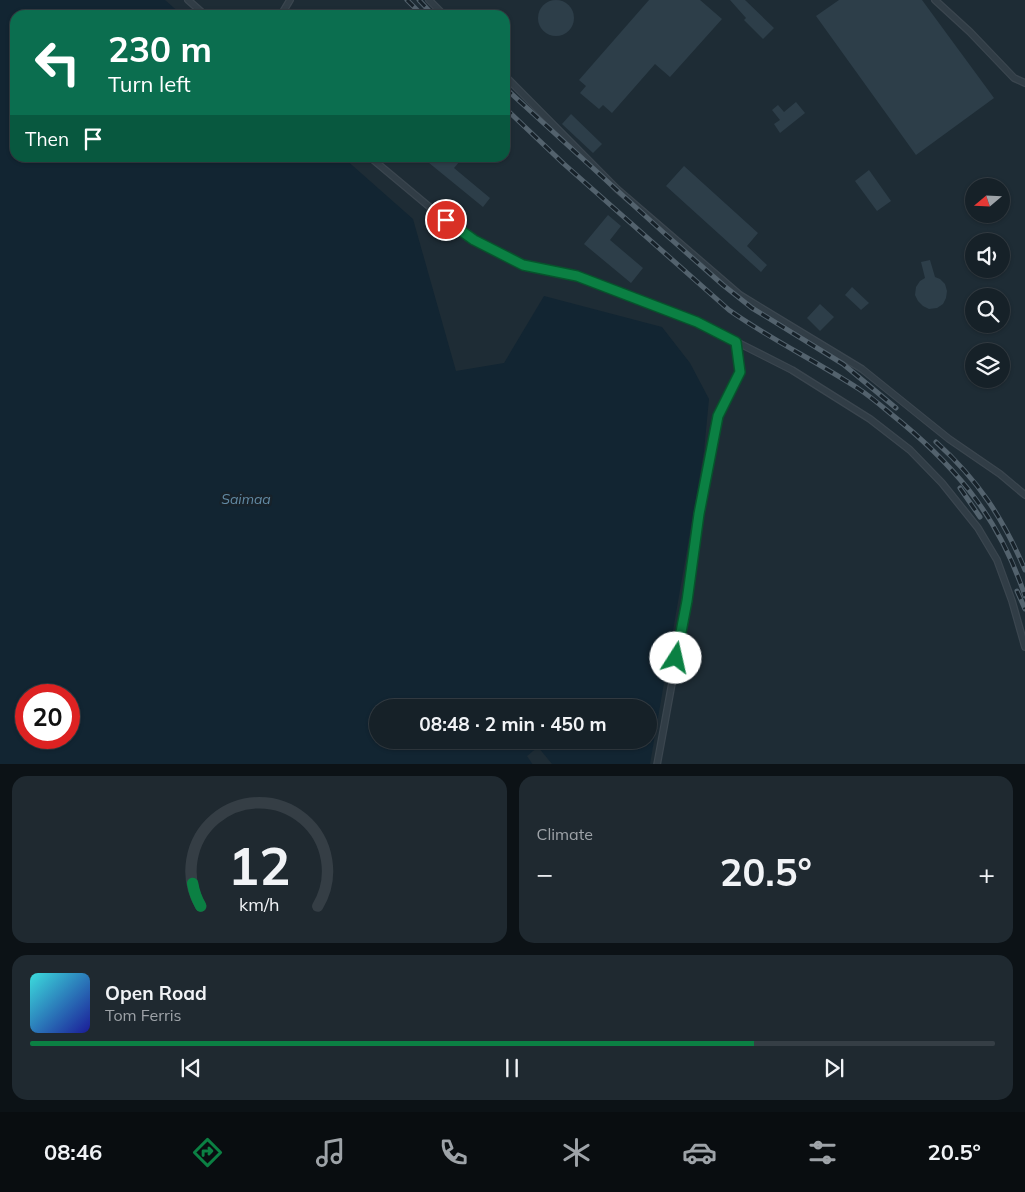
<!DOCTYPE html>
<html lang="en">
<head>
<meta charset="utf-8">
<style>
  :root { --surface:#162128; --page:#1f2930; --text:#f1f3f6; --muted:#9ea3a8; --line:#353e45; --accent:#0b8043 }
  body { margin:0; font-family:Mulish,sans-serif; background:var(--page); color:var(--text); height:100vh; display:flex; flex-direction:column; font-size:19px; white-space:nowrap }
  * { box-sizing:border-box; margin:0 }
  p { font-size:16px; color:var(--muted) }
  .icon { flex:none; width:28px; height:28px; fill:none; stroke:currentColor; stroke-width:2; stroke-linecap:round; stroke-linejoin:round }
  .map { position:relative; height:764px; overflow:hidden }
  .sheet { display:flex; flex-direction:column; gap:12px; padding:12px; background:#0c1216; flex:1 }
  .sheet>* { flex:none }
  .banner { position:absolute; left:10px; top:10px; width:500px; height:152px; border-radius:15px; box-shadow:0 1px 4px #0004,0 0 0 1px var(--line); background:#0b6e4f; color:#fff; overflow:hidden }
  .needle { width:32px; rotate:251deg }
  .buttons { position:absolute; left:965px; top:178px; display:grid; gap:10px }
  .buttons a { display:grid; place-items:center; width:45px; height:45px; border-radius:50%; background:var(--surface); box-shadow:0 1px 4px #0004,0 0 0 1px var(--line); font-size:25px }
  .speed { position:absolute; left:15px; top:684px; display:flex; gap:10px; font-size:25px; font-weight:700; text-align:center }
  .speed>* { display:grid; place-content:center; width:65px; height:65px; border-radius:50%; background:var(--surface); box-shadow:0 1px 4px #0004,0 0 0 1px var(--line); line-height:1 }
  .speed .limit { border:8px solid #d22; background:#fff; color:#111 }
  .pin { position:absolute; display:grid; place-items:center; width:42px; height:42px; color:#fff; margin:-21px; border:2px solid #fff; border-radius:50%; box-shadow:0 1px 5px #0007 }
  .me { position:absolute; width:55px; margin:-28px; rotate:10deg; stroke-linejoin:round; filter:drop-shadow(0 0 4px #0008) }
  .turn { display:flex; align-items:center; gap:18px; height:105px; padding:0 15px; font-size:22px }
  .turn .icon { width:65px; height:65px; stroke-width:2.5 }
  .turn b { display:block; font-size:35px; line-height:42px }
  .then { display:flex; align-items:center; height:48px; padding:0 15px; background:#0003; gap:10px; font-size:19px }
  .big { font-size:38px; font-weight:700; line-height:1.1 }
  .sheet .tile { flex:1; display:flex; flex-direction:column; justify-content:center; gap:8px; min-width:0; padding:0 18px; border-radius:15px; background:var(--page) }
  .sheet .dial { align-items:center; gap:0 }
  .dial svg { height:130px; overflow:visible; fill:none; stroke:var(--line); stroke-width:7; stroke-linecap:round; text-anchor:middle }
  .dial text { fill:var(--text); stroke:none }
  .song { display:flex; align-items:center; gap:15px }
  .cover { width:60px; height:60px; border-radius:8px; background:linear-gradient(135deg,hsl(180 70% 55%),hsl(240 70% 35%)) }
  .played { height:5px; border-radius:2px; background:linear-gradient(90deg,var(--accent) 75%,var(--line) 75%) }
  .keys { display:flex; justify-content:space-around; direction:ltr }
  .heat { display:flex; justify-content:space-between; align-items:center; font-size:28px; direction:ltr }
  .sheet .tiles { flex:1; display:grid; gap:12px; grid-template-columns:1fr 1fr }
  .tile:last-child { grid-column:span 2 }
  .trip { position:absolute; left:369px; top:699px; width:288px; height:50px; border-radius:25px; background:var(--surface); box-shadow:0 1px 4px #0004,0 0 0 1px var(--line); font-weight:700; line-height:50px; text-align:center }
  .menu { display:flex; height:80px; justify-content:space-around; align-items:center; background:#090d10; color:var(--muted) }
  .menu .icon { width:35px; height:35px }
  .menu .on { color:var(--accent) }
  .menu b { font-size:22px; color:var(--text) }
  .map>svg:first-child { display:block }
  .water { fill:#122532; fill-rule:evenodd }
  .building { fill:#2d3e49 }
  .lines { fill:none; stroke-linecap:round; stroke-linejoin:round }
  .lane-casing { stroke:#3b464f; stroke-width:8 }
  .lane { stroke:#313d46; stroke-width:5.5 }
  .rail-casing { stroke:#53626d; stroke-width:5 }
  .rail { stroke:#17222a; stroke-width:3; stroke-dasharray:9; stroke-linecap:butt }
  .route-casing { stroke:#07532c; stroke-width:12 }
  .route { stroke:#0b8043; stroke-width:9 }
  .labels { text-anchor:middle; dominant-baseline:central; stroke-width:5; stroke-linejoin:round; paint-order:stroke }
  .water-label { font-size:14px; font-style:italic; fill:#628aa4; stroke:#17222a }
</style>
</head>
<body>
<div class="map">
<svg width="1025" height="765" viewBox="0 0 1025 765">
  <rect width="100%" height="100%" fill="#1e2c35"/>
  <path class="water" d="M0,0H165L182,15H15V158H344L413,219L456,371L504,363L544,296L662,327L690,363L709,399L704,451L650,764H552L538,747L527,756L533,765L0,764ZM26,695H69V738H26ZM378,708H648V740H378Z"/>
  <g class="building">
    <polygon points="649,0 700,0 722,19 670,77 655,64 612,113 603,105 599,109 580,93 586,86 579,80"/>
    <polygon points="730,0 745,0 774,28 763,39 744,20 746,18"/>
    <polygon points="839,0 922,0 994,98 916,155 816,16"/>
    <circle cx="556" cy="18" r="18"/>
    <polygon points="796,102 805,113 780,133 774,124 780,120 772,110 778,105 784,112"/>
    <polygon points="571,114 602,144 593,153 562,124"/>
    <polygon points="423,158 456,158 460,161 454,168 490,198 483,207"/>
    <polygon points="684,166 758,233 747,246 767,265 761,272 666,186"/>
    <polygon points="869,170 891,201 877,211 855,181"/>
    <polygon points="608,215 621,226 610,240 643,268 631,283 584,244"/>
    <polygon points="930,260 935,277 940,279 945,284 947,291 946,298 943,304 937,308 929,309 923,306 918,301 915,295 916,287 920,281 925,278 921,262"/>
    <polygon points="852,287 869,303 861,310 845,295"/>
    <polygon points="820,304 834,317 820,331 807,318"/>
  </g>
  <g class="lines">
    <g class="lane-casing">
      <g id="lane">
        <polyline points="188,0 205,15"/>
        <polyline points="429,0 444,15"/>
        <polyline points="935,0 970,32 1014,78 1025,83"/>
        <polyline points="281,15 290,0"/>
        <polyline points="505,76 617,189 740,295 862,369 949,439 1000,474 1025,495"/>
        <polyline points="371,158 432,209 474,241 523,265 577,276 697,322 792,370 870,419 910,450 942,483 978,528 997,560 1012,601 1025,647"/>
        <polyline points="657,765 687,601 699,514 718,416 740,372 736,342"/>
      </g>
    </g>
    <use href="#lane" class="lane"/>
    <g class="rail-casing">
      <g id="rail">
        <polyline points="407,0 422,15"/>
        <polyline points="419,0 433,15"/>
        <polyline points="505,88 664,233 723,285 752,308 843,364 896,408"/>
        <path d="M505,108L564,164L729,310C770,339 816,361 859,389C874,399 887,411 901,422C961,472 1000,521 1025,596"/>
        <path d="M936,442C978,480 1003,518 1025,570"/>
        <polyline points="960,488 980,517"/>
        <polyline points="1017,591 1025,609"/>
      </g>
    </g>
    <use href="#rail" class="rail"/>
  </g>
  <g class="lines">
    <g class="route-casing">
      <polyline id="route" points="446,220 474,240 523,265 577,276 697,322 736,342 740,372 718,416 699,514 687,601 676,658"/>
    </g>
    <use href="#route" class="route"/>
  </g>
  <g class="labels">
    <g class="water-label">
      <text x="246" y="499">Saimaa</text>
    </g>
  </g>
</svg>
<div class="buttons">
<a><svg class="needle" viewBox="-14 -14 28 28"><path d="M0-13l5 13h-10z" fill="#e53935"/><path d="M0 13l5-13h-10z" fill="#9ea3a8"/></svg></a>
<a><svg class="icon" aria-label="sound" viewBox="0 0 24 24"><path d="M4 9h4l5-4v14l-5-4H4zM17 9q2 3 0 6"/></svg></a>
<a><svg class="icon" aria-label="search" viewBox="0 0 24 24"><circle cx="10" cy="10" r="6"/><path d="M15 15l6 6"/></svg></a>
<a><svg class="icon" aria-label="layers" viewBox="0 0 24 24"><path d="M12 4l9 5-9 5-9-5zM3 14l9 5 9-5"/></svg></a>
</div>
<div class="speed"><div class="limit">20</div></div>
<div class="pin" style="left:446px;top:220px;background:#d93025"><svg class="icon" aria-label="arrive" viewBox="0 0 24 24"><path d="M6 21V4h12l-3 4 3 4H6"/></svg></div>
<svg class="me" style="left:676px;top:658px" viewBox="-20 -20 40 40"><circle r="19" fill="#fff"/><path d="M0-13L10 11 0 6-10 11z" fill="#0b8043"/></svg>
<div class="trip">08:48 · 2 min · 450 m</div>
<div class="banner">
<div class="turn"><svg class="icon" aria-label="left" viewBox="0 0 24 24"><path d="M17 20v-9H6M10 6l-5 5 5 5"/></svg><div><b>230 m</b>Turn left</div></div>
<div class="then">Then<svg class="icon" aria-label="arrive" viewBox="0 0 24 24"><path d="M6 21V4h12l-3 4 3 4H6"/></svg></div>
</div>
</div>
<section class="sheet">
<div class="tiles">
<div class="tile dial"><svg viewBox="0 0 100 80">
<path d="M14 69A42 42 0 1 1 86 69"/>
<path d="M14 69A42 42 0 0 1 9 55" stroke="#0b8043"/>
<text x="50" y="56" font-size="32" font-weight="700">12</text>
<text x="50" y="72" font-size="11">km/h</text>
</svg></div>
<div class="tile"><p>Climate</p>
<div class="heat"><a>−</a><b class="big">20.5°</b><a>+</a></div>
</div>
<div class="tile">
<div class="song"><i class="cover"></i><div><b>Open Road</b><p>Tom Ferris</p></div></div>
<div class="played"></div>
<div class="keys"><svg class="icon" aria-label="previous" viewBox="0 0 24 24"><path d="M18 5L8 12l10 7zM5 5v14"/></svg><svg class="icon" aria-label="pause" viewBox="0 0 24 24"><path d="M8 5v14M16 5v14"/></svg><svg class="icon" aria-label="next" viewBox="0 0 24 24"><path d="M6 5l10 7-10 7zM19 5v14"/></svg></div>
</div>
</div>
</section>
<nav class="menu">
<b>08:46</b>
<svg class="icon on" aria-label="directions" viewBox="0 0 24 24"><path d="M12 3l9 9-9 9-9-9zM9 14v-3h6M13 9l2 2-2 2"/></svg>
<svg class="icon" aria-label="music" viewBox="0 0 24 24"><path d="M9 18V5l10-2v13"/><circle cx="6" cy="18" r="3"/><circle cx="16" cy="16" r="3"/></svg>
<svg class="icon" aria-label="phone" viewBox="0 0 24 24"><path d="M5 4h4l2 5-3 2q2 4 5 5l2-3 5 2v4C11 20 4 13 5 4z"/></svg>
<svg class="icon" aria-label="climate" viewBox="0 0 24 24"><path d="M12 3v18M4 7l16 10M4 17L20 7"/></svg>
<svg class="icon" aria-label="car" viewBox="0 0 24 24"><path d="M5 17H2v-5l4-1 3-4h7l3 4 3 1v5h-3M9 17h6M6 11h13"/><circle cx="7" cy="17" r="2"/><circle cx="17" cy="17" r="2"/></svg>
<svg class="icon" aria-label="filters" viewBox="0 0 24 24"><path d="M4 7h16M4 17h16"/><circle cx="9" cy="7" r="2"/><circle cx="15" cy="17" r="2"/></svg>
<b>20.5°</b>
</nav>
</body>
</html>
